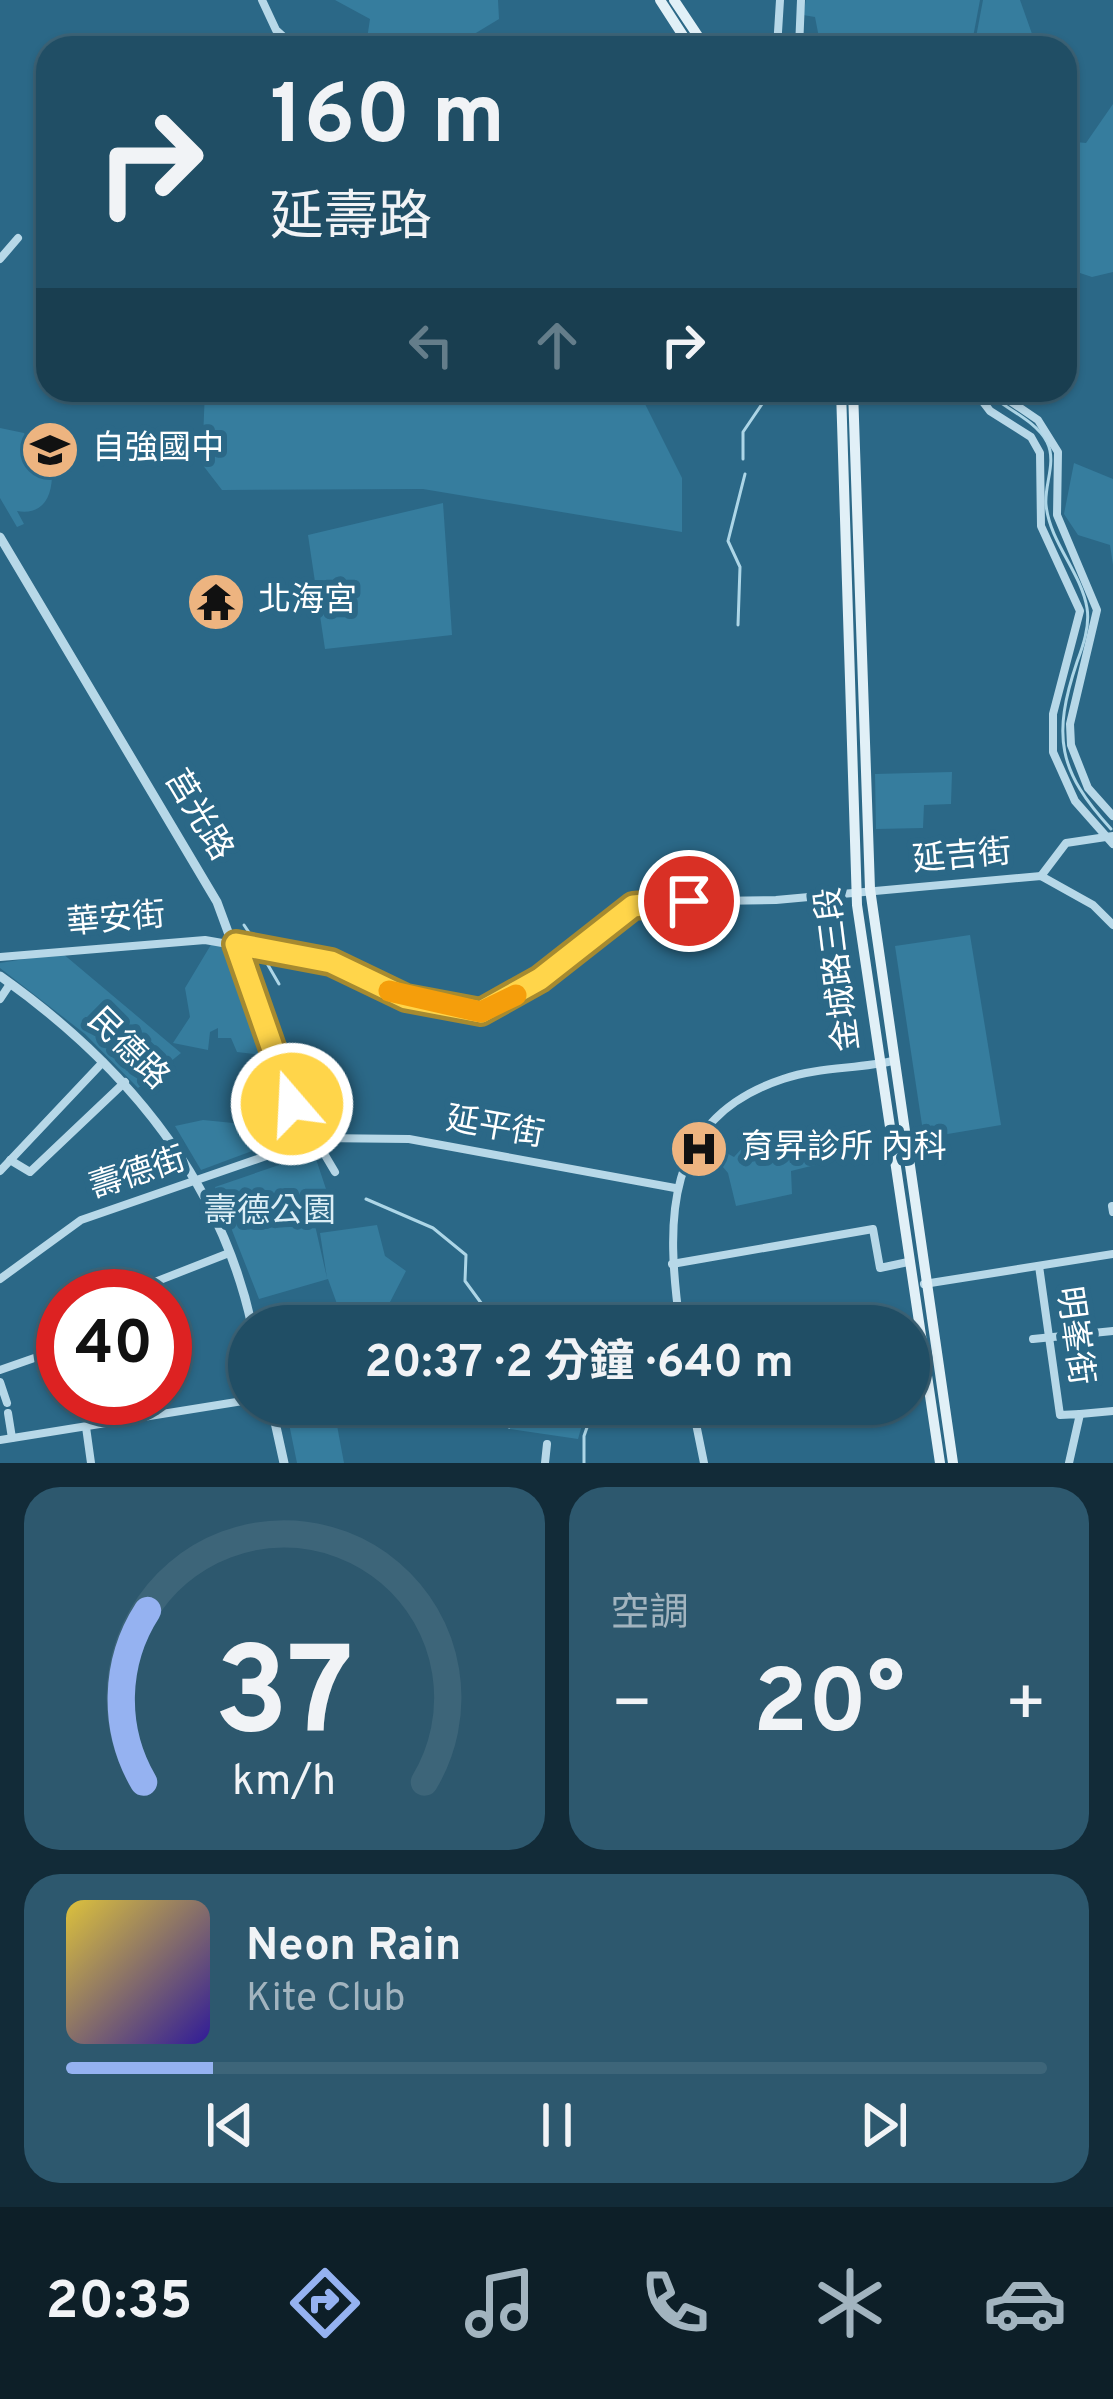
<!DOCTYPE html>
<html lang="zh-TW">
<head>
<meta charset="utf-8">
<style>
  :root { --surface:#204e65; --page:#2d586e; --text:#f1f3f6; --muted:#a2b4bf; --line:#3d6579; --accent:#95b2f1 }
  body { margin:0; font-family:Overpass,"Noto Sans TC",sans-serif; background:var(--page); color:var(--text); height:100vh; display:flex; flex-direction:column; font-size:45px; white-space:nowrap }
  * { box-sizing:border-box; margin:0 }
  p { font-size:39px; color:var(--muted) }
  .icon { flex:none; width:66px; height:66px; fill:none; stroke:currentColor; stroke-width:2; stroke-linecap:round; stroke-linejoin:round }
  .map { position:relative; height:1463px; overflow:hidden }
  .drawer { display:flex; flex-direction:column; gap:24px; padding:24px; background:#122b38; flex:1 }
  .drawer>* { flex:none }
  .top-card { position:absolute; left:36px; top:36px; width:1041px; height:366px; border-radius:36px; box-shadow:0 3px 9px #0004,0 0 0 3px var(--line); background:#204e65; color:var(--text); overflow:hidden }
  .speed { position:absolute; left:36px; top:1269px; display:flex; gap:24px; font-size:60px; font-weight:700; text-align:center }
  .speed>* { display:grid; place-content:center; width:156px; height:156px; border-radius:50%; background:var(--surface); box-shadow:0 3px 9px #0004,0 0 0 3px var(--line); line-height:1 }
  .speed .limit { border:18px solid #d22; background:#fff; color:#111 }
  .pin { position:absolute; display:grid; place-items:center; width:102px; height:102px; color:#fff; margin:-51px; border:6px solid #fff; border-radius:50%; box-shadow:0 3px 12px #0007 }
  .me { position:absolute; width:132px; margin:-66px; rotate:341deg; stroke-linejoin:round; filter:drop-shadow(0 0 9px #0008) }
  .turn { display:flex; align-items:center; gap:42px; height:252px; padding:0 36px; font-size:54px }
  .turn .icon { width:156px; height:156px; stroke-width:2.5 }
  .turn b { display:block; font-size:84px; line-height:102px }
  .lanes { display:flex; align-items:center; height:114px; padding:0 36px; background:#0003; justify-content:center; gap:60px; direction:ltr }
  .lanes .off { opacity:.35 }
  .big { font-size:90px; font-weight:700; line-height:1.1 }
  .drawer .widget { flex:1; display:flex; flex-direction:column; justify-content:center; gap:18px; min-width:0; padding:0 42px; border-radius:36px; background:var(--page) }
  .drawer .dial { align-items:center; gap:0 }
  .dial svg { height:312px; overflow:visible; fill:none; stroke:var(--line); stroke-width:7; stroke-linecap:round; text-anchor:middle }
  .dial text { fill:var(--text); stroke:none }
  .song { display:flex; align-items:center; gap:36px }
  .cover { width:144px; height:144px; border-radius:18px; background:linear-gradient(135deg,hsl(50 70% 55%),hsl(250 70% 35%)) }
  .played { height:12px; border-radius:6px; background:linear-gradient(90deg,var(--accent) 15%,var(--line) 15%) }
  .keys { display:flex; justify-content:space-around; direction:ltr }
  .heat { display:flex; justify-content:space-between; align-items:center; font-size:66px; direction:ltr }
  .drawer .tiles { flex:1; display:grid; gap:24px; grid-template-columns:1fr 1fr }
  .widget:last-child { grid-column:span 2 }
  .trip { position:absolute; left:228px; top:1305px; width:702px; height:120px; border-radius:60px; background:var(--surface); box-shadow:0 3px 9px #0004,0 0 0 3px var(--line); font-weight:700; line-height:120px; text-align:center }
  .tabs { display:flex; height:192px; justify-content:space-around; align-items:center; background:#0d1f28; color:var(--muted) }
  .tabs .icon { width:84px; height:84px }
  .tabs .current { color:var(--accent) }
  .tabs b { font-size:54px; color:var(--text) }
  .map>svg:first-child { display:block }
  .green { fill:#367d9e }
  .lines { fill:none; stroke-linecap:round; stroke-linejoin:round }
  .stream { stroke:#add6e7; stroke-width:3 }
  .minor { stroke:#b7d8e8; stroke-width:8 }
  .tertiary { stroke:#b7d8e8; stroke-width:9 }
  .secondary { stroke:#e1f0f7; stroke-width:10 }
  .route-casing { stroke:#a68a30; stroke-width:30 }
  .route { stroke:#ffd54a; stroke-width:21 }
  .slow { stroke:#f59e0b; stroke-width:21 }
  .labels { text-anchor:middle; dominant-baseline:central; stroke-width:12; stroke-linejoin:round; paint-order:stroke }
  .poi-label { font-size:33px; fill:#fff; stroke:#2b6887; text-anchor:start }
  .street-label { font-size:33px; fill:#fff; stroke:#2b6887 }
  .park-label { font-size:33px; fill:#dbeef6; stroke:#2b6887 }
</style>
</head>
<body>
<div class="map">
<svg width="1113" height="1463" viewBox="0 0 1113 1463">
  <rect width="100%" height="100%" fill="#2b6887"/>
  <g class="green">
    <polygon points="335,0 498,0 499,19 451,48 356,48 367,39 370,19"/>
    <polygon points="806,0 980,0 971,48 852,48 846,38 821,48 815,17 803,15"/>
    <polygon points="983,0 1020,0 1037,48 974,48"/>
    <polygon points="1113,104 1113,272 1092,277 1065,268 1065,113 1076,142 1086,143"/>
    <polygon points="205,390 638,390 682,478 682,532 423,489 222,490 202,464"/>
    <path d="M0,428L24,433L52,477C51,500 41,515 17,511L24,524L17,527L0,498Z"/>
    <polygon points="1074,463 1113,479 1113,565 1110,545 1078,535 1064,514"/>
    <polygon points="443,503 452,635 325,649 308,535"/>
    <polygon points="952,772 951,804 924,805 923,828 876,829 875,774"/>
    <polygon points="970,935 1001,1125 924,1138 895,946"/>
    <polygon points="212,943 229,945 262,1055 237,1052 231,1038 218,1038 218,1028 210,1032 208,1050 173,1043 190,1017 185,988"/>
    <polygon points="62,953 181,1053 138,1088 85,1034 0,968 0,963"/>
    <polygon points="203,1120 285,1128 287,1138 201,1170 175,1126"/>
    <polygon points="756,1133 786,1144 790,1163 814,1160 815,1165 791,1171 792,1194 736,1206 728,1173 707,1148 710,1144 734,1157"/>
    <polygon points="314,1153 328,1195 309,1199 327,1278 320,1233 377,1225 385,1256 406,1271 390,1302 410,1326 345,1326 328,1279 259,1299 215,1187"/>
    <polygon points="285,1404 333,1404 344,1463 297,1463"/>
    <polygon points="452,1404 577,1404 586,1411 578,1439 510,1429"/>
  </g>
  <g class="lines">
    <g class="stream">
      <path d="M984,390C1002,407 1036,420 1047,442C1057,462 1044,485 1046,505C1050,543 1081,572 1087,608C1090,626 1083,646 1077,662C1052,736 1058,771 1111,829"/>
      <polyline points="743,459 743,432 764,401 794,390"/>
      <polyline points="738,625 740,567 728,541 745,474"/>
      <polyline points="244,925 252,937"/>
      <polyline points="261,953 279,984"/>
      <polyline points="322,1133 324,1075"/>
      <polyline points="366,1199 433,1228 466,1255 465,1281 498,1326"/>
      <polyline points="509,1427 520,1404"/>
      <polyline points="584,1463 584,1436 592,1413 588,1404"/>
    </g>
    <g class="minor">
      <polyline points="262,0 276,30 296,48"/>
      <polyline points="777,48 780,0"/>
      <polyline points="799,48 801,0"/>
      <polyline points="0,259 18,238"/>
      <polyline points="974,390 990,411 1031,437 1040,453 1041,526 1080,611 1053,714 1053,752 1075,801 1113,844"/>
      <polyline points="994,390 1038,420 1058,452 1057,515 1097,610 1070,724 1071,745 1088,788 1113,816"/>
      <polyline points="1041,876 1066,843 1113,836"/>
      <polyline points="0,957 205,940 331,962 406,998 481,1012 540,979 641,902 776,900 1041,876 1093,905 1113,925"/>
      <polyline points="0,999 10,984"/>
      <polyline points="316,1140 335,1172"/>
      <polyline points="10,1160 30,1172 125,1082"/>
      <polyline points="0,1171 103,1062"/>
      <polyline points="1112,1206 1113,1212"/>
      <polyline points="672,1264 873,1229 880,1268 908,1262"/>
      <polyline points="1039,1266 1060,1415 1080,1414 1069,1463"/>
      <polyline points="0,1279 81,1220 318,1138 409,1139 675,1188"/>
      <polyline points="924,1284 1113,1254"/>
      <polyline points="119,1296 229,1253"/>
      <path d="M680,1326C666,1222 662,1119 783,1079C818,1067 857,1069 893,1061"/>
      <polyline points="1033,1339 1113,1331"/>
      <polyline points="0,1370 63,1348"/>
      <polyline points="0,1382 7,1403"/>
      <polyline points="692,1404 704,1463"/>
      <polyline points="8,1413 12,1438"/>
      <polyline points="1080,1414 1113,1411"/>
      <polyline points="86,1427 91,1463"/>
      <polyline points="0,1440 249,1400"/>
      <polyline points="545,1463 547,1444"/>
    </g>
    <g class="tertiary">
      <polyline points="0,537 217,902 306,1144"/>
      <path d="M0,976C123,1063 219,1175 252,1326"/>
      <polyline points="271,1404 284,1463"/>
    </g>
    <g class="secondary">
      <polyline points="660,0 691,48"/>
      <polyline points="674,0 706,48"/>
      <polyline points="841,390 857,905 940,1463"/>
      <polyline points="853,390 870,889 953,1463"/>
    </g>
  </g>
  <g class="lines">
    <g class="route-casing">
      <polyline id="route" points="292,1104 236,944 331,962 406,998 481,1012 540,979 633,906 689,901"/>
    </g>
    <use href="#route" class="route"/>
    <polyline class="slow" points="389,991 481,1012 516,995"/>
  </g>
  <defs>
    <g id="school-disc" transform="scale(3)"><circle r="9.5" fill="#edb480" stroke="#2b6887"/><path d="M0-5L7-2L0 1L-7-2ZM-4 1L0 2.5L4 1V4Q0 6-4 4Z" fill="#111"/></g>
    <g id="temple-disc" transform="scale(3)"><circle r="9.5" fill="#edb480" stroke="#2b6887"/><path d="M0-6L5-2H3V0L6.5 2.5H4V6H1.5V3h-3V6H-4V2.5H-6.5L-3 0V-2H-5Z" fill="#111"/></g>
    <g id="hospital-disc" transform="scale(3)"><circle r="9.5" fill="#edb480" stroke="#2b6887"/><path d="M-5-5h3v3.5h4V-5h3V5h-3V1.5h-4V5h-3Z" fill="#111"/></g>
  </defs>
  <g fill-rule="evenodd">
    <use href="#school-disc" x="50" y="450"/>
    <use href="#temple-disc" x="216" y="602"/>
    <use href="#hospital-disc" x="699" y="1149"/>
  </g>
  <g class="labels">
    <g class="poi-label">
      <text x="92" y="450">自強國中</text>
      <text x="258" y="602">北海宮</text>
      <text x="741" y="1149">育昇診所 內科</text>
    </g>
    <g class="street-label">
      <text transform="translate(197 816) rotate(59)">莒光路</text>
      <text transform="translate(962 858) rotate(-5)">延吉街</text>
      <text transform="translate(116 921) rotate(-5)">華安街</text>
      <text transform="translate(840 969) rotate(-97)">金城路三段</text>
      <text transform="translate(127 1050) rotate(45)">民德路</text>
      <text transform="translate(495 1129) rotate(10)">延平街</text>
      <text transform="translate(138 1175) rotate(-18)">壽德街</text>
      <text transform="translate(1073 1336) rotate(82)">明峯街</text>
    </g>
    <g class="park-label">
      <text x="270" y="1213">壽德公園</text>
    </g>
  </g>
</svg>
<div class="speed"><div class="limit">40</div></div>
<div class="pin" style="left:689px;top:901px;background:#d93025"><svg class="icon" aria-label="arrive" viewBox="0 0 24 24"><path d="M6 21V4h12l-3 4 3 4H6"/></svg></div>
<svg class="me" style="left:292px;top:1104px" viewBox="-20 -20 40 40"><circle r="17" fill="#ffd54a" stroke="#fff" stroke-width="3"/><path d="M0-11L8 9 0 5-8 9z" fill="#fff"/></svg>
<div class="trip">20:37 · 2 分鐘 · 640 m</div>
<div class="top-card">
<div class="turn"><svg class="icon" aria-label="right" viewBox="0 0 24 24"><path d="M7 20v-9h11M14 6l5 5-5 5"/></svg><div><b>160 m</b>延壽路</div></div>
<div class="lanes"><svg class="icon off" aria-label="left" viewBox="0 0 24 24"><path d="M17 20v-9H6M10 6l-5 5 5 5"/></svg><svg class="icon off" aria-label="ahead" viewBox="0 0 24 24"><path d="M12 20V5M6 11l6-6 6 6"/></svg><svg class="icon" aria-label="right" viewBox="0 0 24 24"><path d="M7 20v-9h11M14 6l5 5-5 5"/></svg></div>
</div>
</div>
<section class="drawer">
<div class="tiles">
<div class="widget dial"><svg viewBox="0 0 100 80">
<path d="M14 69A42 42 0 1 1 86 69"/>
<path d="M14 69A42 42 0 0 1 15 25" stroke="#95b2f1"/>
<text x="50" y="56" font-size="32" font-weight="700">37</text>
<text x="50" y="72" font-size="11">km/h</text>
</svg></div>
<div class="widget"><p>空調</p>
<div class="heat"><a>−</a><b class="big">20°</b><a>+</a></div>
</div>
<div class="widget">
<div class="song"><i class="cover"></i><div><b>Neon Rain</b><p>Kite Club</p></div></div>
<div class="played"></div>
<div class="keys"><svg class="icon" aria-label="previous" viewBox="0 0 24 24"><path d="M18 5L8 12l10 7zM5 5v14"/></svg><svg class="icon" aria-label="pause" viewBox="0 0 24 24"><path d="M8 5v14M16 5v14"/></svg><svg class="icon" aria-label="next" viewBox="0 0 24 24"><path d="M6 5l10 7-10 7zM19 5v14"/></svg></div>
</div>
</div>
</section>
<nav class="tabs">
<b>20:35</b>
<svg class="icon current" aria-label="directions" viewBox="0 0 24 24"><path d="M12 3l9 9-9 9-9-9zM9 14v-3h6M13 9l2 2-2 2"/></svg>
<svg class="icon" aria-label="music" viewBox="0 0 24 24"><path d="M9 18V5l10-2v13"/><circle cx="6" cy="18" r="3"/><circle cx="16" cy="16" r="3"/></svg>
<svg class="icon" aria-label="phone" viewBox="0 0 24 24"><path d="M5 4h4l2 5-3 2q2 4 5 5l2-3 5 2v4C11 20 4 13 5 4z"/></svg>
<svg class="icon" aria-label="climate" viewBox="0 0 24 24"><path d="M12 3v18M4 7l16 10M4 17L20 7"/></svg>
<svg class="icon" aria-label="car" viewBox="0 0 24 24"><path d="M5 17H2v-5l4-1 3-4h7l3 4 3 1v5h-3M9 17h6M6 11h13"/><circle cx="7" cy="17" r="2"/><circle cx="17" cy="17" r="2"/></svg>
</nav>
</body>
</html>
